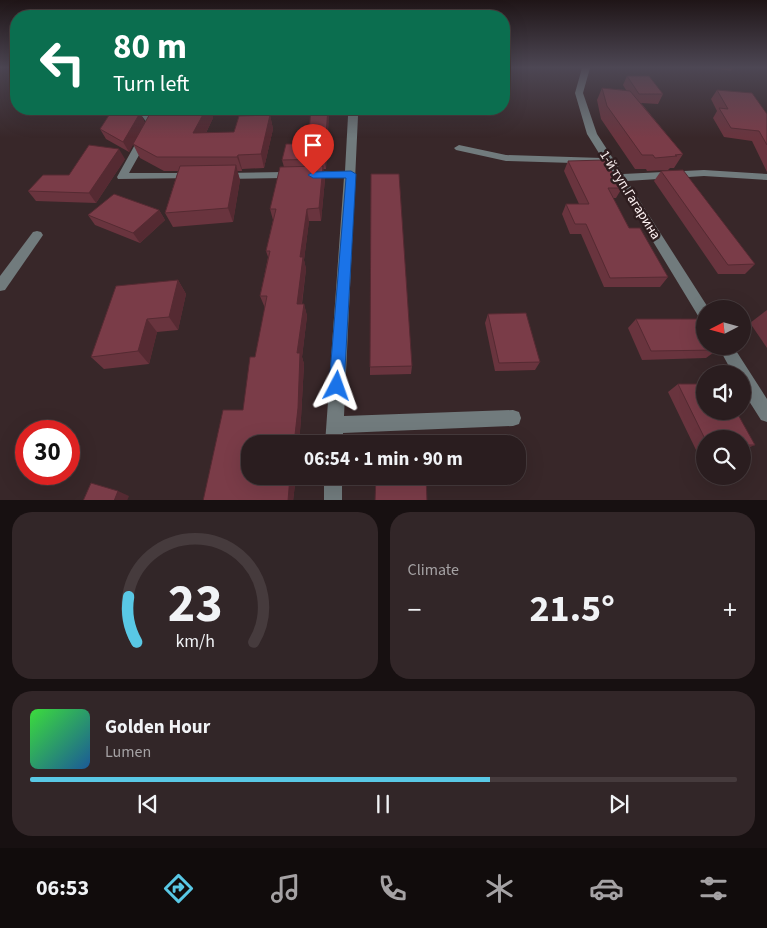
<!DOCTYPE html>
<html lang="en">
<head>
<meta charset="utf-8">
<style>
  :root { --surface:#2a1d1f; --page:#322628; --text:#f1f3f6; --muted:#a5a2a4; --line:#463b3d; --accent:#59c8e5 }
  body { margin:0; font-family:"Source Sans 3",sans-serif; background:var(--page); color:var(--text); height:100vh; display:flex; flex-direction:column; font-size:19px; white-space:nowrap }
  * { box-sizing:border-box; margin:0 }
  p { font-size:16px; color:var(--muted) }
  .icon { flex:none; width:28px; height:28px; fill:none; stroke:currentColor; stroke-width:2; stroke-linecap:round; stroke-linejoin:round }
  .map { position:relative; height:500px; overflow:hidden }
  .panel { display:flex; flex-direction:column; gap:12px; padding:12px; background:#171011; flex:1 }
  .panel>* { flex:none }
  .guide { position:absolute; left:10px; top:10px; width:500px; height:105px; border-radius:20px; box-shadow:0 5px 20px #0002,0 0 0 1px var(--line); background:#0b6e4f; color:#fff; overflow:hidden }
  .needle { width:32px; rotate:264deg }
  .tools { position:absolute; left:696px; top:300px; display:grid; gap:10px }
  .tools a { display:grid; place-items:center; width:55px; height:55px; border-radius:50%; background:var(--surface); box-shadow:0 5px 20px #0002,0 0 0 1px var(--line); font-size:25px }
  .speed { position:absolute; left:15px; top:420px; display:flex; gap:10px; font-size:25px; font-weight:700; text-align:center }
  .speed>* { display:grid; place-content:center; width:65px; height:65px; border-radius:50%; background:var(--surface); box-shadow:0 5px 20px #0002,0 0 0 1px var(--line); line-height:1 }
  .speed .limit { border:8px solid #d22; background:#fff; color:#111 }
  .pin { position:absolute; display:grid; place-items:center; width:42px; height:42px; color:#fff; margin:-51px -21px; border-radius:50% 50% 50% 0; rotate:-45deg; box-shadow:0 0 5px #0007 }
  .pin .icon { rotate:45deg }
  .me { position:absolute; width:55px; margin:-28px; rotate:4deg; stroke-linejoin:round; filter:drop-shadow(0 0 4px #0008) }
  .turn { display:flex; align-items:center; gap:18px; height:105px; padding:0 20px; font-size:22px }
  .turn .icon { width:65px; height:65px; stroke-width:2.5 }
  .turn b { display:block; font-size:35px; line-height:42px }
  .big { font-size:38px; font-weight:700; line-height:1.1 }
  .panel .widget { flex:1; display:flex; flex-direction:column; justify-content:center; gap:8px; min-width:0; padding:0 18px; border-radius:20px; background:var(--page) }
  .panel .dial { align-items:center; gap:0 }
  .dial svg { height:130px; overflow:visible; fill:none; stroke:var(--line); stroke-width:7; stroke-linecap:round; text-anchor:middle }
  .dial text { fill:var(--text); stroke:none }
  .song { display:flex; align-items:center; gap:15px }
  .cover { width:60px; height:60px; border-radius:8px; background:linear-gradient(135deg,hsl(120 70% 55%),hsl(210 70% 35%)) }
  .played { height:5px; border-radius:2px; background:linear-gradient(90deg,var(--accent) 65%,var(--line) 65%) }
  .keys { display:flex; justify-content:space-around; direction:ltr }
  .heat { display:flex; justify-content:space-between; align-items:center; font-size:28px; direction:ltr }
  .panel .tiles { flex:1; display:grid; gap:12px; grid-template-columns:1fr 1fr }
  .widget:last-child { grid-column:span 2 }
  .trip { position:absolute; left:241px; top:435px; width:285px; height:50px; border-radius:20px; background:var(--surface); box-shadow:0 5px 20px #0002,0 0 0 1px var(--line); font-weight:700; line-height:50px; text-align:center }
  .menu { display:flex; height:80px; justify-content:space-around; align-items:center; background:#110c0c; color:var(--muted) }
  .menu .icon { width:35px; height:35px }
  .menu .selected { color:var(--accent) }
  .menu b { font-size:22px; color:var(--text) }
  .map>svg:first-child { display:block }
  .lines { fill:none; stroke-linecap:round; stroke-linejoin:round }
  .minor { fill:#717b7d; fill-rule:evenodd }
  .wall { fill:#69343e }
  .shaded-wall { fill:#552a32 }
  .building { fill:#7a3c48; stroke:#552a32 }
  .route { fill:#1a73e8; stroke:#114b97 }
  .labels { text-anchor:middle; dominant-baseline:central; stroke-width:5; stroke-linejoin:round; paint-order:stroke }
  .street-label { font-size:14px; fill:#f9edee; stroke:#2e1d1f }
</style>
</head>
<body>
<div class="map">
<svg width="767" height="501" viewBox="0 0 767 501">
  <rect width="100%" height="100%" fill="#382729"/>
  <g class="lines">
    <g class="minor">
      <polygon points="582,68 590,68 583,93 597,134 623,174 704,170 767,174 767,180 704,176 627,181 709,309 705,309 705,321 700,319 606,164 506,161 456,150 454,148 459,145 506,155 602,158 587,134 575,93"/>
      <polygon points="137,109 145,109 157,123 129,173 193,173 198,176 197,178 118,179 117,177 147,123"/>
      <polygon points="354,109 362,109 358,116 344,416 513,410 519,412 521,418 519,424 513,426 343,433 343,444 325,444 344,177 223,179 218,176 223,173 345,171 348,116"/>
      <polygon points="37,231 41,232 43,235 41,238 5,290 0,291 0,276 33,232"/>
      <polygon points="718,346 733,346 767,399 767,422 761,420 742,390 742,374 733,374"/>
      <rect x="324" y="476" width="18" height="25"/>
    </g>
  </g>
  <g class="wall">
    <polygon points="710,68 733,68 731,71"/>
    <polygon points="627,76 663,94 658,104 641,103 683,154 674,168 670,168 668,170 647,171 646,169 635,169 601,119 597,100 602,88 626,90 623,85"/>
    <polygon points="717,90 767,114 767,172 752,141 724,137 713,118 717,111 711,99"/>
    <polygon points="150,109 210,109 213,118 206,133 234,132 270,115 273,129 264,168 242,169 242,171 237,171 240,180 233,222 173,227 165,213 178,171 164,171 140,158 133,144 129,152 106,139 100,129 140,113 145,123 152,112"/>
    <polygon points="329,112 326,169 323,169 325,179 321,221 309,221 304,260 306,269 302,304 304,304 307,316 302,357 304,364 301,418 299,444 250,444 296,476 293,501 203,501 243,410 255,357 265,308 260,296 268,257 266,251 273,220 270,209 284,167 282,160 308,144"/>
    <polygon points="125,159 96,203 36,201 28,191 69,175"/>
    <polygon points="568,161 622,188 616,198 613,198 629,228 668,277 660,287 604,287 581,234 570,234 562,214 566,204 579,204 564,171"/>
    <polygon points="661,171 755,264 745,274 718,274 654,181"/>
    <polygon points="159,210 165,220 140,243 95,225 88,215"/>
    <polygon points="178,280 186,294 178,330 157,332 149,364 104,369 91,357"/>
    <polygon points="767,310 767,348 750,323"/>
    <polygon points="488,314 540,362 535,370 495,371 485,323"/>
    <polygon points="636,319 717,350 706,358 642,360 628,328"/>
    <polygon points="412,366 411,374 370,375 370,367"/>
    <polygon points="678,384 755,445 742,450 742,439 705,439 705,452 697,452 668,392"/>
  </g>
  <g class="shaded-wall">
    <polygon points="206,109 210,109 213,118 199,147 193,133"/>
    <polygon points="328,109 329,109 329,112 326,169 324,159"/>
    <polygon points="140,113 145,123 129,152 123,142"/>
    <polygon points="270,115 273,129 264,168 261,154"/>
    <polygon points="119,149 125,159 96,203 89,193"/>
    <polygon points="238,155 242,169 242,171 237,157"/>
    <polygon points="236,165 240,180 233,222 228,208"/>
    <polygon points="323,166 325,179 321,221 319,208"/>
    <polygon points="307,209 309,221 304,260 306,269 300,316 297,304 300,257"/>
    <polygon points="159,210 165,220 140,243 133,233"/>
    <polygon points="178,280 186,294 178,330 169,317"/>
    <polygon points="304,304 307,316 302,357 304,364 301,418 299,444 294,444 297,353"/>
    <polygon points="147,319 157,332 149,364 138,351"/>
    <polygon points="290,476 296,476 293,501 288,501"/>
    <polygon points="118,491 129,496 127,501 114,501"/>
  </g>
  <g class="building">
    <polygon points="627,76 649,76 663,94 639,94"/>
    <polygon points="602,88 630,91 683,154 675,155 677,156 655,158 653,155 642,155 607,106"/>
    <polygon points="717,90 752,93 767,114 767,145 759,131 731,128 719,108 728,109"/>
    <polygon points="113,109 137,109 140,113 123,142 100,129"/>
    <polygon points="151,109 206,109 193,133 234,132 239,116 270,115 261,154 238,155 237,157 157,157 133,144 152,110"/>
    <polygon points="311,109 328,109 324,159 282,160 286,144 308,144"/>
    <polygon points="89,145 119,149 89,193 28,191 43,175 69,175"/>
    <polygon points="605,160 622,188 608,188 629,228 640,228 668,277 610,278 586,224 575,224 566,204 589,204 568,161"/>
    <polygon points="236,165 228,208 165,213 180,166"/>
    <polygon points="323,166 319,208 307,209 300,257 303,257 297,304 304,304 297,353 300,353 298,408 294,444 250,444 250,476 290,476 288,501 203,501 223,410 243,410 250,357 255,357 267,296 260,296 270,251 266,251 276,209 270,209 280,167"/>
    <polygon points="683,170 755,264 728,265 661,171"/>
    <polygon points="371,174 399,174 412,366 370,367"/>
    <polygon points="114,194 159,210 133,233 88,215"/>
    <polygon points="178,280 169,317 147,319 138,351 91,357 116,286"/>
    <polygon points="526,313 540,362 499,363 488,314"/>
    <polygon points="636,319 698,319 705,330 705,346 715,346 717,350 651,351"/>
    <polygon points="678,384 705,384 705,411 736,411 755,445 742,445 742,439 705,439"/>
    <polygon points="376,476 426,476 427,501 375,501"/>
    <polygon points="91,483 118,491 114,501 83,501"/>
  </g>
  <linearGradient id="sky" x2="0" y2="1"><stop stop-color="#1f1517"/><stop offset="0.49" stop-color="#4d4754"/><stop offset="1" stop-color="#4d4754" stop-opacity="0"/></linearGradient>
  <rect width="767" height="138" fill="url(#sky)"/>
  <polygon class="route" points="351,171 356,174 344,386 342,391 337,393 332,391 329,386 346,178 313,178 308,175 313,172"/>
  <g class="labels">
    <g class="street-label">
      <text transform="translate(630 195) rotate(58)">1-й туп.Гагарина</text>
    </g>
  </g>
</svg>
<div class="tools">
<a><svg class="needle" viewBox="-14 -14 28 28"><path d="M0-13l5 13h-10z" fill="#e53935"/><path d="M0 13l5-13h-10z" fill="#a5a2a4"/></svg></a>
<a><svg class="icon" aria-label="sound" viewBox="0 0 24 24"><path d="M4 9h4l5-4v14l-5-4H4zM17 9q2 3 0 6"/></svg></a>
<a><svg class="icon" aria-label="search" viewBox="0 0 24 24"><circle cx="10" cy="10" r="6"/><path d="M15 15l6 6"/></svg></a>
</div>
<div class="speed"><div class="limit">30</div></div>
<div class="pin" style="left:313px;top:175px;background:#d93025"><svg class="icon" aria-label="arrive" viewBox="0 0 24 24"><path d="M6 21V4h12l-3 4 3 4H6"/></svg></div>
<svg class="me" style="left:337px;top:386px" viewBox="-20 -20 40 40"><path d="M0-17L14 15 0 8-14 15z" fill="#1a73e8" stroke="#fff" stroke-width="4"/></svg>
<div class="trip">06:54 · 1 min · 90 m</div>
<div class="guide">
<div class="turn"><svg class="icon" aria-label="left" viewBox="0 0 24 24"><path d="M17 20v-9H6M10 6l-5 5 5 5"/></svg><div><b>80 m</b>Turn left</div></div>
</div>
</div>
<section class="panel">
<div class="tiles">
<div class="widget dial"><svg viewBox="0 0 100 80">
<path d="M14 69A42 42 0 1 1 86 69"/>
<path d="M14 69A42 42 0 0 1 9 41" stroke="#59c8e5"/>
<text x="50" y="56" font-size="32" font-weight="700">23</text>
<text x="50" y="72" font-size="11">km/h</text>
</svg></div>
<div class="widget"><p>Climate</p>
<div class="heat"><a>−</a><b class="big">21.5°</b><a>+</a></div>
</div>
<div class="widget">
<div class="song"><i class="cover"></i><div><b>Golden Hour</b><p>Lumen</p></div></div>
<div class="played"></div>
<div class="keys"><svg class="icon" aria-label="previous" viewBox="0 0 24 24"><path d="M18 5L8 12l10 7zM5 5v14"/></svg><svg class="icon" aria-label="pause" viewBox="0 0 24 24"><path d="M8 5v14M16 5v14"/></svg><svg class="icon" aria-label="next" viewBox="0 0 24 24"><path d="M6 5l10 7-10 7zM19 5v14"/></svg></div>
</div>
</div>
</section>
<nav class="menu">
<b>06:53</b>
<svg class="icon selected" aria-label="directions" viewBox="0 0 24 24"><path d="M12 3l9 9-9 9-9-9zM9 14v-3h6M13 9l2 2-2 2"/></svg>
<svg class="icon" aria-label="music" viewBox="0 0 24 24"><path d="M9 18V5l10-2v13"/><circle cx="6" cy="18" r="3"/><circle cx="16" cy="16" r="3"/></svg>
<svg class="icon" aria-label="phone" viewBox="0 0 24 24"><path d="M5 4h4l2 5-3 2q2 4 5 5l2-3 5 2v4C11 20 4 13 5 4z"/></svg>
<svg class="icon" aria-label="climate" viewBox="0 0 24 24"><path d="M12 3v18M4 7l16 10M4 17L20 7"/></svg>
<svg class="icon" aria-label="car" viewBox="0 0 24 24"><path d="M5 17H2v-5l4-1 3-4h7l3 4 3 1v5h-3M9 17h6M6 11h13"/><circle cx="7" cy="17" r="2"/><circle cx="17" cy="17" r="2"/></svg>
<svg class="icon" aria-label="filters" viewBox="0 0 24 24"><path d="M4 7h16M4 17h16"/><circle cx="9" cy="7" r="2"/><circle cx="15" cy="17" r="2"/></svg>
</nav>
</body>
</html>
